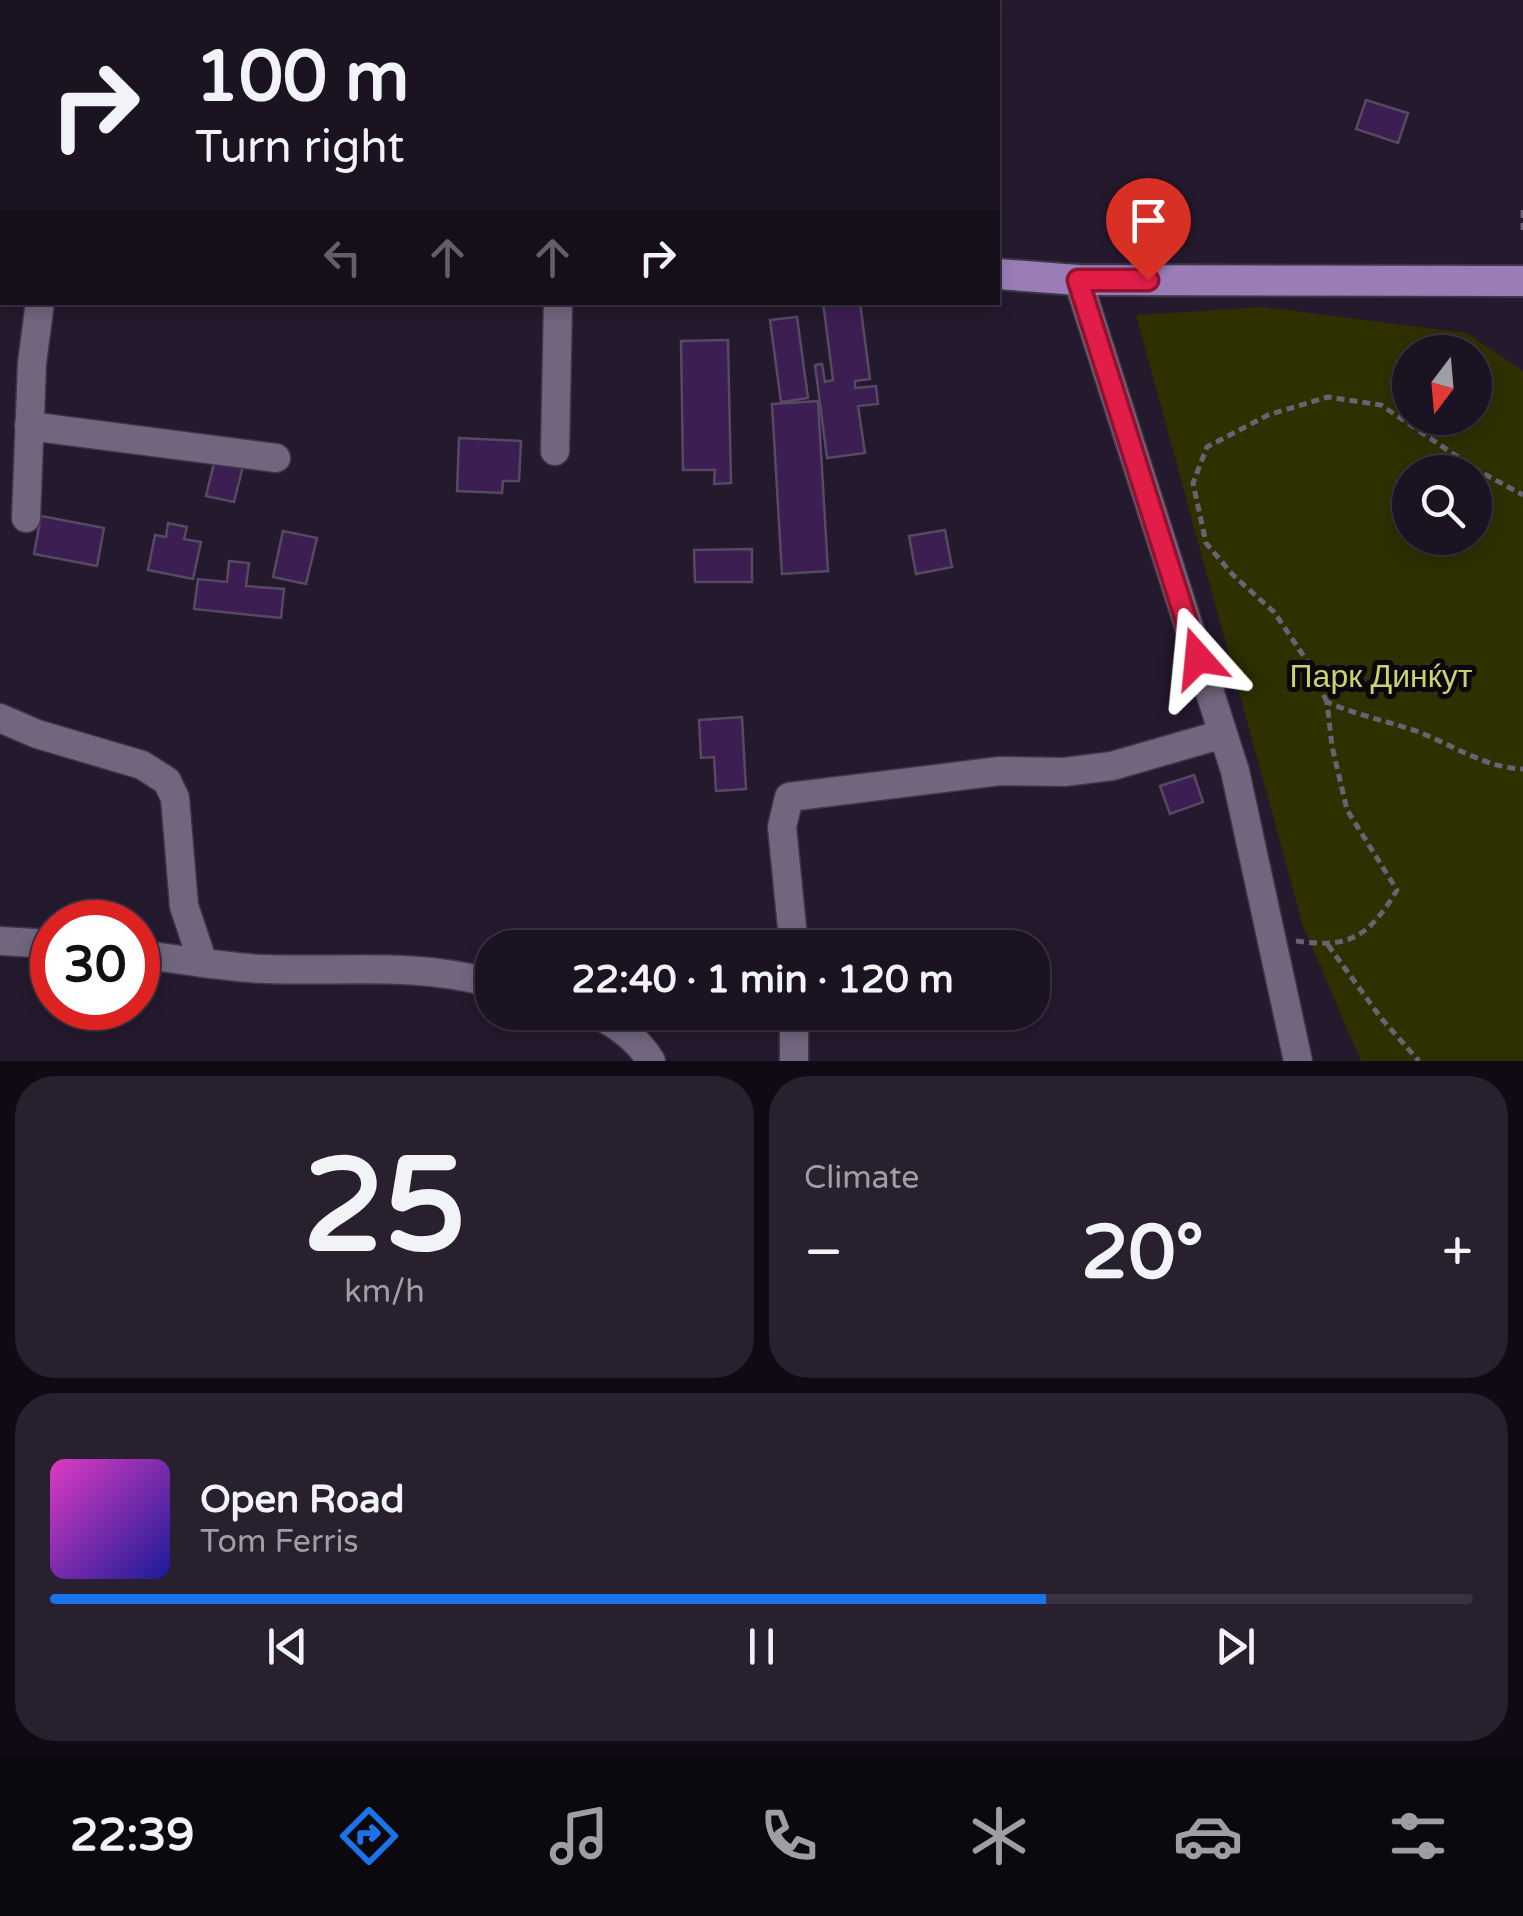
<!DOCTYPE html>
<html lang="en">
<head>
<meta charset="utf-8">
<style>
  :root { --surface:#1b1322; --page:#28202f; --text:#f1f3f6; --muted:#a09ea5; --line:#393240; --accent:#1a73e8 }
  body { margin:0; font-family:"Varela Round",sans-serif; background:var(--page); color:var(--text); height:100vh; display:flex; flex-direction:column; font-size:38px; white-space:nowrap }
  * { box-sizing:border-box; margin:0 }
  p { font-size:32px; color:var(--muted) }
  .icon { flex:none; width:55px; height:55px; fill:none; stroke:currentColor; stroke-width:2; stroke-linecap:round; stroke-linejoin:round }
  .map { position:relative; height:1061px; overflow:hidden }
  .details { display:flex; flex-direction:column; gap:15px; padding:15px; background:#0f0a13; flex:1 }
  .details>* { flex:none }
  .hud { position:absolute; left:0px; top:0px; width:1000px; height:305px; box-shadow:0 5px 15px #0003,0 0 0 2px var(--line); background:#1b1322; color:var(--text); overflow:hidden }
  .needle { width:65px; rotate:196deg }
  .buttons { position:absolute; left:1392px; top:335px; display:grid; gap:20px }
  .buttons a { display:grid; place-items:center; width:100px; height:100px; border-radius:50%; background:var(--surface); box-shadow:0 5px 15px #0003,0 0 0 2px var(--line); font-size:50px }
  .speed { position:absolute; left:30px; top:900px; display:flex; gap:20px; font-size:50px; font-weight:700; text-align:center }
  .speed>* { display:grid; place-content:center; width:130px; height:130px; border-radius:50%; background:var(--surface); box-shadow:0 5px 15px #0003,0 0 0 2px var(--line); line-height:1 }
  .speed .limit { border:15px solid #d22; background:#fff; color:#111 }
  .pin { position:absolute; display:grid; place-items:center; width:85px; height:85px; color:#fff; margin:-102px -42px; border-radius:50% 50% 50% 0; rotate:-45deg; box-shadow:0 0 10px #0007 }
  .pin .icon { rotate:45deg }
  .me { position:absolute; width:110px; margin:-55px; rotate:342deg; stroke-linejoin:round; filter:drop-shadow(0 0 8px #0008) }
  .turn { display:flex; align-items:center; gap:35px; height:210px; padding:0 30px; font-size:45px }
  .turn .icon { width:130px; height:130px; stroke-width:2.5 }
  .turn b { display:block; font-size:70px; line-height:85px }
  .lanes { display:flex; align-items:center; height:95px; padding:0 30px; background:#0003; justify-content:center; gap:50px; direction:ltr }
  .lanes .off { opacity:.35 }
  .big { font-size:75px; font-weight:700; line-height:1.1 }
  .details .tile { flex:1; display:flex; flex-direction:column; justify-content:center; gap:15px; min-width:0; padding:0 35px; border-radius:40px; background:var(--page) }
  .details .dial { align-items:center; gap:0 }
  .dial b { font-size:130px; line-height:1 }
  .song { display:flex; align-items:center; gap:30px }
  .cover { width:120px; height:120px; border-radius:15px; background:linear-gradient(135deg,hsl(310 70% 55%),hsl(240 70% 35%)) }
  .played { height:10px; border-radius:5px; background:linear-gradient(90deg,var(--accent) 70%,var(--line) 70%) }
  .keys { display:flex; justify-content:space-around; direction:ltr }
  .heat { display:flex; justify-content:space-between; align-items:center; font-size:55px; direction:ltr }
  .details .tiles { flex:1; display:grid; gap:15px; grid-template-columns:1fr 1fr }
  .tile:last-child { grid-column:span 2 }
  .trip { position:absolute; left:475px; top:930px; width:575px; height:100px; border-radius:40px; background:var(--surface); box-shadow:0 5px 15px #0003,0 0 0 2px var(--line); font-weight:700; line-height:100px; text-align:center }
  .tabs { display:flex; height:160px; justify-content:space-around; align-items:center; background:#0b080e; color:var(--muted) }
  .tabs .icon { width:70px; height:70px }
  .tabs .active { color:var(--accent) }
  .tabs b { font-size:45px; color:var(--text) }
  .map>svg:first-child { display:block }
  .green { fill:#2e3000; fill-rule:evenodd }
  .building { fill:#3c1e53; stroke:#554a61; stroke-width:2.5 }
  .lines { fill:none; stroke-linecap:round; stroke-linejoin:round }
  .minor-casing { stroke:#3e3646; stroke-width:31 }
  .major-casing { stroke:#3e3646; stroke-width:34 }
  .path { stroke:#6a6173; stroke-width:5; stroke-dasharray:8 5; stroke-linecap:butt }
  .minor { stroke:#71667e; stroke-width:28 }
  .major { stroke:#9a7cb7; stroke-width:30 }
  .route-casing { stroke:#92132f; stroke-width:25 }
  .route { stroke:#e11d48; stroke-width:18 }
  .labels { text-anchor:middle; dominant-baseline:central; stroke-width:10; stroke-linejoin:round; paint-order:stroke }
  .park-label { font-size:32px; fill:#cbd16c; stroke:#0b070f }
</style>
</head>
<body>
<div class="map">
<svg width="1523" height="1061" viewBox="0 0 1523 1061">
  <rect width="100%" height="100%" fill="#24192d"/>
  <path class="green" d="M1264,307L1467,333L1523,371V1061H1361L1303,926L1136,315ZM1410,352H1475V418H1410ZM1410,472H1475V538H1410Z"/>
  <g class="building">
    <polygon points="1366,100 1408,113 1398,143 1356,129"/>
    <polygon points="823,302 860,302 870,379 855,381 855,388 876,386 878,404 858,406 865,453 827,458 815,365 822,364 825,382 833,380"/>
    <polygon points="797,317 808,398 781,402 770,320"/>
    <polygon points="728,340 731,483 714,484 715,470 683,470 681,341"/>
    <polygon points="818,401 828,571 782,574 772,404"/>
    <polygon points="459,438 521,441 519,481 503,481 502,493 457,491"/>
    <polygon points="215,459 243,466 234,502 206,496"/>
    <polygon points="41,516 104,528 97,566 34,554"/>
    <polygon points="168,523 187,527 184,539 201,542 193,579 148,570 155,535 166,537"/>
    <polygon points="945,530 952,567 916,574 909,536"/>
    <polygon points="283,531 317,538 306,584 273,577"/>
    <polygon points="752,549 752,582 695,582 694,550"/>
    <polygon points="229,561 249,563 246,586 284,589 281,618 194,609 198,579 227,582"/>
    <polygon points="742,717 746,789 716,791 714,757 701,758 699,720"/>
    <polygon points="1194,775 1203,802 1170,814 1160,786"/>
  </g>
  <g class="lines">
    <g class="minor-casing">
      <g id="minor">
        <polyline points="1078,280 1235,771 1298,1061"/>
        <polyline points="29,426 276,458"/>
        <polyline points="555,451 558,302"/>
        <polyline points="26,518 32,363 40,302"/>
        <path d="M0,718L37,734L142,765L167,781L175,798L184,906L203,963C224,965 245,969 266,969C346,972 413,962 492,983"/>
        <polyline points="0,941 52,944"/>
        <polyline points="794,948 782,827 789,797 1000,771 1064,772 1112,766 1223,734"/>
        <polyline points="138,954 203,963"/>
        <path d="M591,1012C616,1023 637,1038 651,1061"/>
        <polyline points="794,1012 794,1061"/>
      </g>
    </g>
    <g class="major-casing">
      <g id="major">
        <polyline points="0,87 2,88"/>
        <polyline points="998,274 1078,280 1523,281"/>
      </g>
    </g>
    <g class="path">
      <polyline points="1523,210 1523,230"/>
      <polyline points="1327,702 1305,658 1274,612 1233,575 1206,543 1193,483 1207,447 1268,415 1328,397 1381,405 1477,470 1523,495"/>
      <path d="M1296,941C1351,949 1369,936 1397,890L1347,810L1332,746L1327,702C1354,714 1382,720 1410,729C1447,741 1483,768 1523,769"/>
      <polyline points="1328,945 1381,1018 1419,1061"/>
    </g>
    <use href="#minor" class="minor"/>
    <use href="#major" class="major"/>
  </g>
  <g class="lines">
    <g class="route-casing">
      <polyline id="route" points="1148,280 1078,280 1198,658"/>
    </g>
    <use href="#route" class="route"/>
  </g>
  <g class="labels">
    <g class="park-label">
      <text x="1381" y="677">Парк Динќут</text>
    </g>
  </g>
</svg>
<div class="buttons">
<a><svg class="needle" viewBox="-14 -14 28 28"><path d="M0-13l5 13h-10z" fill="#e53935"/><path d="M0 13l5-13h-10z" fill="#a09ea5"/></svg></a>
<a><svg class="icon" aria-label="search" viewBox="0 0 24 24"><circle cx="10" cy="10" r="6"/><path d="M15 15l6 6"/></svg></a>
</div>
<div class="speed"><div class="limit">30</div></div>
<div class="pin" style="left:1148px;top:280px;background:#d93025"><svg class="icon" aria-label="arrive" viewBox="0 0 24 24"><path d="M6 21V4h12l-3 4 3 4H6"/></svg></div>
<svg class="me" style="left:1198px;top:658px" viewBox="-20 -20 40 40"><path d="M0-17L14 15 0 8-14 15z" fill="#e11d48" stroke="#fff" stroke-width="4"/></svg>
<div class="trip">22:40 · 1 min · 120 m</div>
<div class="hud">
<div class="turn"><svg class="icon" aria-label="right" viewBox="0 0 24 24"><path d="M7 20v-9h11M14 6l5 5-5 5"/></svg><div><b>100 m</b>Turn right</div></div>
<div class="lanes"><svg class="icon off" aria-label="left" viewBox="0 0 24 24"><path d="M17 20v-9H6M10 6l-5 5 5 5"/></svg><svg class="icon off" aria-label="ahead" viewBox="0 0 24 24"><path d="M12 20V5M6 11l6-6 6 6"/></svg><svg class="icon off" aria-label="ahead" viewBox="0 0 24 24"><path d="M12 20V5M6 11l6-6 6 6"/></svg><svg class="icon" aria-label="right" viewBox="0 0 24 24"><path d="M7 20v-9h11M14 6l5 5-5 5"/></svg></div>
</div>
</div>
<section class="details">
<div class="tiles">
<div class="tile dial"><b>25</b><p>km/h</p></div>
<div class="tile"><p>Climate</p>
<div class="heat"><a>−</a><b class="big">20°</b><a>+</a></div>
</div>
<div class="tile">
<div class="song"><i class="cover"></i><div><b>Open Road</b><p>Tom Ferris</p></div></div>
<div class="played"></div>
<div class="keys"><svg class="icon" aria-label="previous" viewBox="0 0 24 24"><path d="M18 5L8 12l10 7zM5 5v14"/></svg><svg class="icon" aria-label="pause" viewBox="0 0 24 24"><path d="M8 5v14M16 5v14"/></svg><svg class="icon" aria-label="next" viewBox="0 0 24 24"><path d="M6 5l10 7-10 7zM19 5v14"/></svg></div>
</div>
</div>
</section>
<nav class="tabs">
<b>22:39</b>
<svg class="icon active" aria-label="directions" viewBox="0 0 24 24"><path d="M12 3l9 9-9 9-9-9zM9 14v-3h6M13 9l2 2-2 2"/></svg>
<svg class="icon" aria-label="music" viewBox="0 0 24 24"><path d="M9 18V5l10-2v13"/><circle cx="6" cy="18" r="3"/><circle cx="16" cy="16" r="3"/></svg>
<svg class="icon" aria-label="phone" viewBox="0 0 24 24"><path d="M5 4h4l2 5-3 2q2 4 5 5l2-3 5 2v4C11 20 4 13 5 4z"/></svg>
<svg class="icon" aria-label="climate" viewBox="0 0 24 24"><path d="M12 3v18M4 7l16 10M4 17L20 7"/></svg>
<svg class="icon" aria-label="car" viewBox="0 0 24 24"><path d="M5 17H2v-5l4-1 3-4h7l3 4 3 1v5h-3M9 17h6M6 11h13"/><circle cx="7" cy="17" r="2"/><circle cx="17" cy="17" r="2"/></svg>
<svg class="icon" aria-label="filters" viewBox="0 0 24 24"><path d="M4 7h16M4 17h16"/><circle cx="9" cy="7" r="2"/><circle cx="15" cy="17" r="2"/></svg>
</nav>
</body>
</html>
